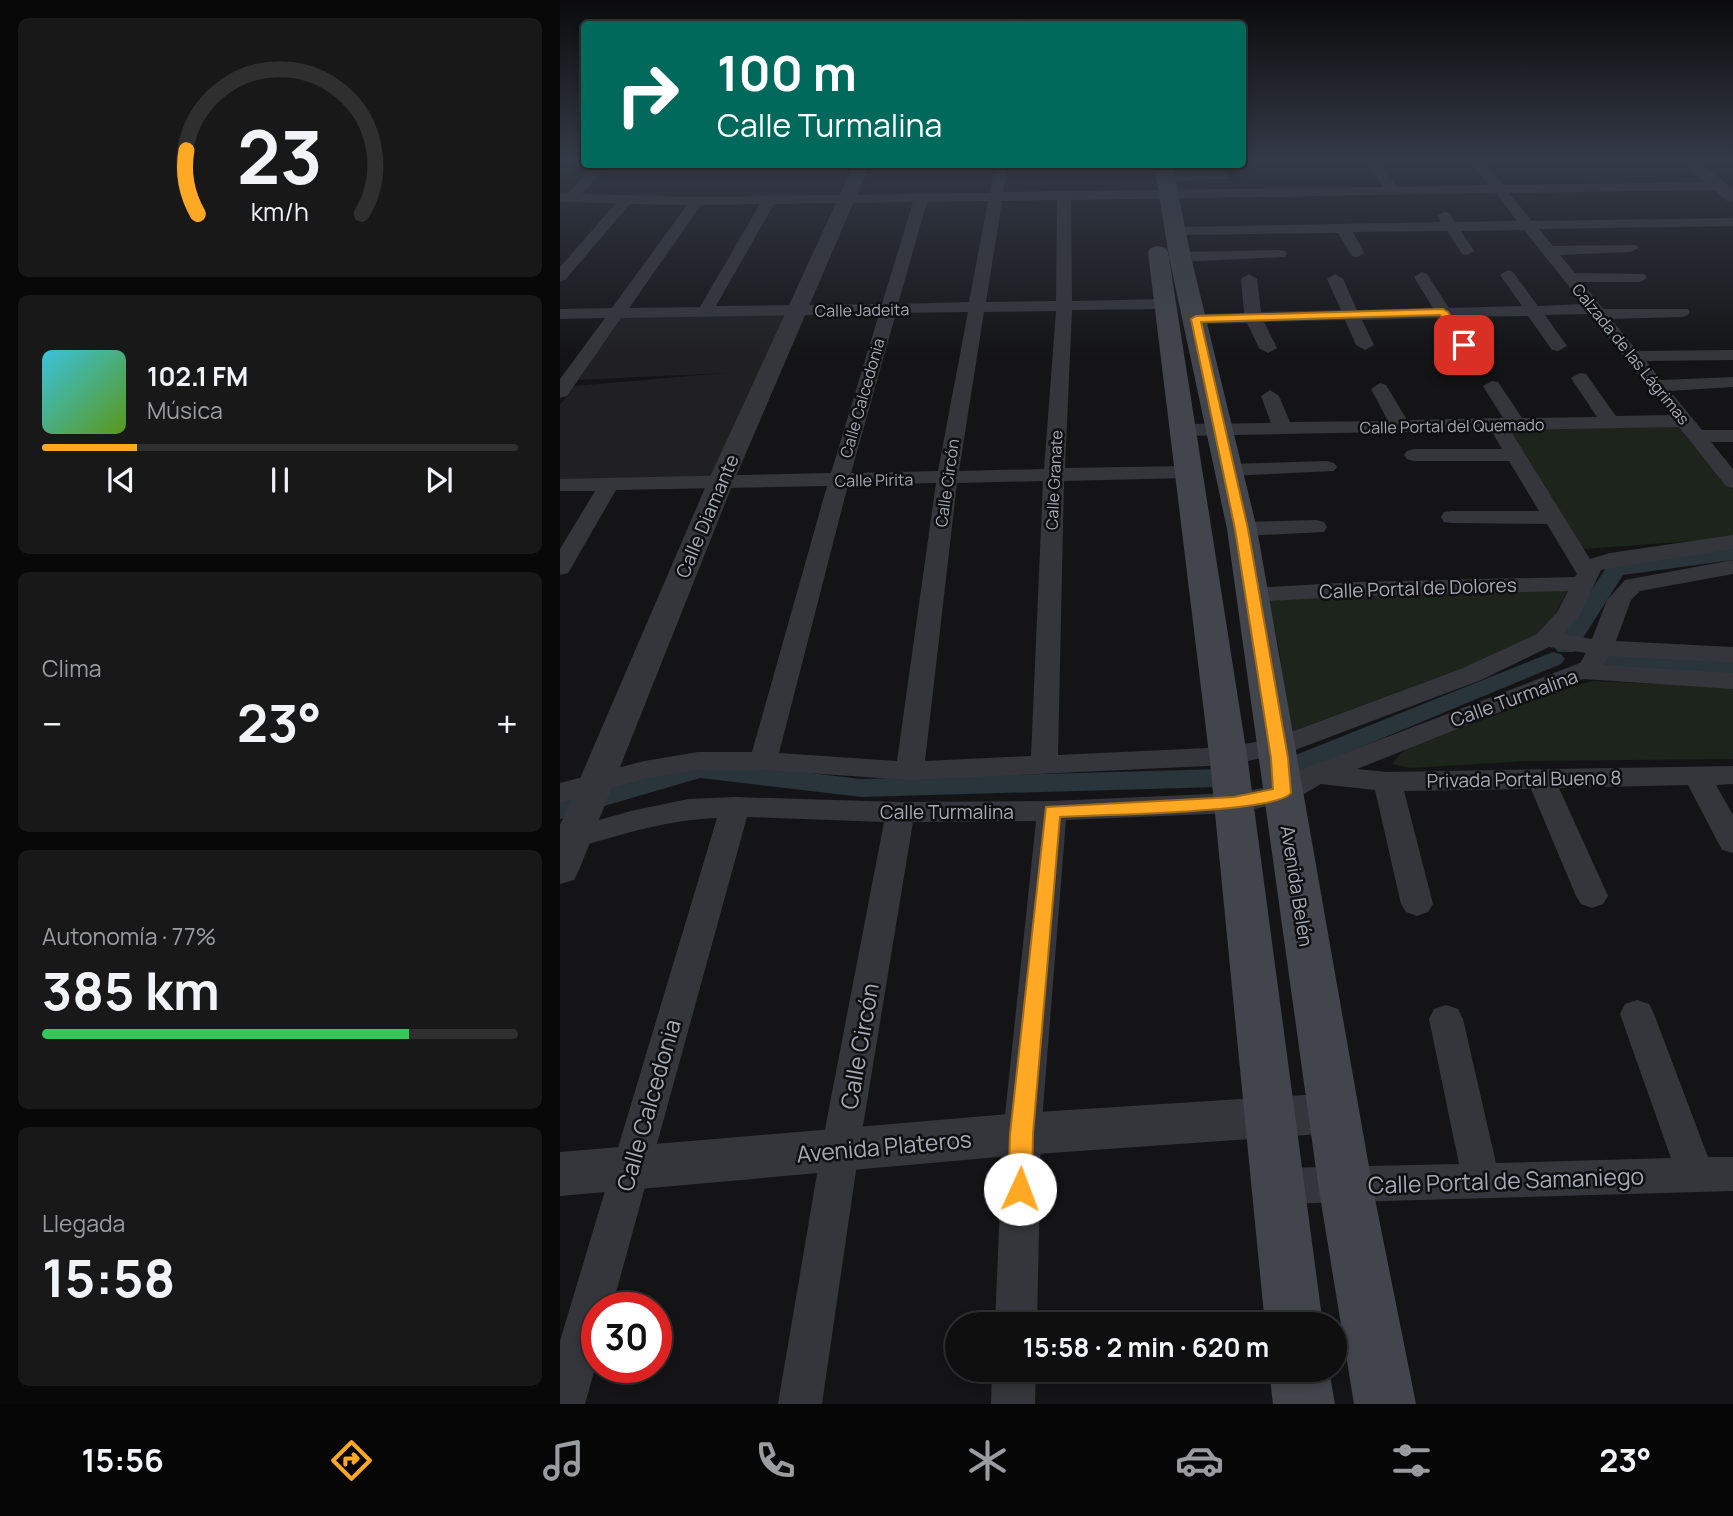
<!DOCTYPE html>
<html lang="es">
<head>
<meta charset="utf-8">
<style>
  :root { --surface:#0f0f10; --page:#181819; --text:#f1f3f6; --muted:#9b9c9f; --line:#2f2f30; --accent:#ffa823 }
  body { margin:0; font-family:Manrope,sans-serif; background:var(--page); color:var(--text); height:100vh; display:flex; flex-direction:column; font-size:26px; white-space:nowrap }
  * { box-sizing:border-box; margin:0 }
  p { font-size:23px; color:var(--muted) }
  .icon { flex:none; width:38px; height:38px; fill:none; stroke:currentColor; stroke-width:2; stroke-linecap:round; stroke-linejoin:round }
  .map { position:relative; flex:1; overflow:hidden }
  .details { display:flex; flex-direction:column; gap:18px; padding:18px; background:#080809; width:560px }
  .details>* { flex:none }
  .guide { position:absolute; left:21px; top:21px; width:665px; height:147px; border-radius:7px; box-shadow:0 4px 10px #0003,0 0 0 2px var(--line); background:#00695c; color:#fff; overflow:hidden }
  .speed { position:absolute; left:21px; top:1292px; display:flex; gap:14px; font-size:35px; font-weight:700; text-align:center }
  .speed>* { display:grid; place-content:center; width:91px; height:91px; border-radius:50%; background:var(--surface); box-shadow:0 4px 10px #0003,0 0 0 2px var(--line); line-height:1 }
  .speed .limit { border:10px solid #d22; background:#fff; color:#111 }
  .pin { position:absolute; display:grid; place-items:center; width:60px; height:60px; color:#fff; margin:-30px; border-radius:14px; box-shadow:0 4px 10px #0006 }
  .me { position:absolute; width:77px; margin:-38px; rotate:2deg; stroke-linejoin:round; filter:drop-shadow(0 0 5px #0008) }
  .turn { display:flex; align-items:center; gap:24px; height:147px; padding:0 21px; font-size:32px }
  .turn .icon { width:91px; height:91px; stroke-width:2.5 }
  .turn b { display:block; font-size:49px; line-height:60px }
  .big { font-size:52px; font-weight:700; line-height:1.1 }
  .details .widget { flex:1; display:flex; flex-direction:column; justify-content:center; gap:10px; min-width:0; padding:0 24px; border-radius:10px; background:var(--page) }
  .details .dial { align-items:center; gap:0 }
  .dial svg { height:182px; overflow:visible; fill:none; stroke:var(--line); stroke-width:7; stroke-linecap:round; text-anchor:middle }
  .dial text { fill:var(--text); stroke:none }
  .song { display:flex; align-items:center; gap:21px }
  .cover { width:84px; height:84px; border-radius:10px; background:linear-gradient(135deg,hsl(190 70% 55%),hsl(90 70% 35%)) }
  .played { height:7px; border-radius:4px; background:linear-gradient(90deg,var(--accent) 20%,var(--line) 20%) }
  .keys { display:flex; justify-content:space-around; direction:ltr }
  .heat { display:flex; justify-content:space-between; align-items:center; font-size:38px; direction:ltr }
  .charge { height:10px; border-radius:5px; background:linear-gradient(90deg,#34c759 77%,var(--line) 0) }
  .trip { position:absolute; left:385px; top:1312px; width:402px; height:70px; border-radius:35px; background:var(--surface); box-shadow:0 4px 10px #0003,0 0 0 2px var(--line); font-weight:700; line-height:70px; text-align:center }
  .dock { display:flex; height:112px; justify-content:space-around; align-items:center; background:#060606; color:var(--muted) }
  .dock .icon { width:49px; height:49px }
  .dock .current { color:var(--accent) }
  .dock b { font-size:32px; color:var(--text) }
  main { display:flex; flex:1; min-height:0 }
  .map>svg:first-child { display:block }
  .built { fill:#202023 }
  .green { fill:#1c241c }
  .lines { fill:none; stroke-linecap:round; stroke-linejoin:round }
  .canal { fill:#29343b; fill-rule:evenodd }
  .minor { fill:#35363b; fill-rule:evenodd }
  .tertiary { fill:#35363b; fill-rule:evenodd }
  .secondary { fill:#42454b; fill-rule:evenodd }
  .route { fill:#ffa823; stroke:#a66d17; stroke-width:2 }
  .labels { text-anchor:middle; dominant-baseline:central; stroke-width:5; stroke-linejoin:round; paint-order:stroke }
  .far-street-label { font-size:16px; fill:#a4abb7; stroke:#0f0f11 }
  .street-label { font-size:19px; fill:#a4abb7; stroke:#0f0f11 }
  .near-street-label { font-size:23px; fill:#a4abb7; stroke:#0f0f11 }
</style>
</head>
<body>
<main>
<section class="details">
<div class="widget dial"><svg viewBox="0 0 100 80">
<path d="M14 69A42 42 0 1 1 86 69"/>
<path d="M14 69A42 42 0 0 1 9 41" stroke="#ffa823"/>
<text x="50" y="56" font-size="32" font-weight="700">23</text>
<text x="50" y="72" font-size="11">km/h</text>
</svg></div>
<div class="widget">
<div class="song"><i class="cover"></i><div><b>102.1 FM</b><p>Música</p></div></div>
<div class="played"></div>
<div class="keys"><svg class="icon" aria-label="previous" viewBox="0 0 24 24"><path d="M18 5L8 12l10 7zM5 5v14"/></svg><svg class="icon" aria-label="pause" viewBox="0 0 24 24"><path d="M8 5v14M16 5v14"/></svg><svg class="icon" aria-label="next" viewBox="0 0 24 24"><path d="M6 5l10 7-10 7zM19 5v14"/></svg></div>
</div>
<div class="widget"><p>Clima</p>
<div class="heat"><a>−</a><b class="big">23°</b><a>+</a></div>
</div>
<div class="widget"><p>Autonomía · 77%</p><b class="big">385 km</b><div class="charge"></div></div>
<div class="widget"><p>Llegada</p><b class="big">15:58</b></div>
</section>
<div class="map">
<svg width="1173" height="1404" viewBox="0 0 1173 1404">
  <rect width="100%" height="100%" fill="#141416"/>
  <polygon class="built" points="225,314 150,477 0,480 0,405 14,386 165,373 18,380 61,315"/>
  <g class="green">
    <polygon points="1119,422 1173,490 1173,538 1023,549 943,424"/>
    <polygon points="1009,588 981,639 730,732 725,714 720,653 708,599"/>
    <polygon points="1033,681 1173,687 1173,759 967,761 850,768 832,764 841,753 853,746 1010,687"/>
  </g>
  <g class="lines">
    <g class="canal">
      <polygon points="1173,548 1173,560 1063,575 1014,652 998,652 994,647 1048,565"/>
      <polygon points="993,652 1001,654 1005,659 1001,664 736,774 727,777 718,774 714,768 718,762"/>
      <polygon points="1040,654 1173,661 1173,675 1032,666 1028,661 1032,656"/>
      <polygon points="140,760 301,779 659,769 668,772 672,778 668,784 659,787 301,797 140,778 0,819 0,801"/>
    </g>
    <g class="minor">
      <path d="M807,160H819L837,187L929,185L910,160H923L943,185L1159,182L1166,186L1159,190L949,193L972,221L1173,218V226L979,229L993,246L1076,245L1078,248L1071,252L1000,255L1015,273L1084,274L1087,277L1084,280L1079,282H1022L1043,309H1128L1130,312L1128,315L1122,317L1051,319L1077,351L1173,350V360L1086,361L1101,380L1173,377V387L1110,391L1142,430H1173V442H1151L1173,469V488L1166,486L1119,427L950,430L1030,559L1050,553L1173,535V549L1041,570L1020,615L1004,634L1032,639L1047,600L1065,580L1173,560V574L1080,591L1071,600L1056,641L1173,647V663L1049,656L1043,665L1173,673V689L1023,679L797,769L827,772L1173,766V784L1156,785L1173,815V853L1162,850L1128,785L999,788L1048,896L1043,904L1032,908L1021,904L1016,896L971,789L844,791L873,904L868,912L857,916L846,912L841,904L815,790L761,784L732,801L674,813L506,820L481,1134L477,1325H435L443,1134L476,821L353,822L299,1150L262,1404H218L261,1150L324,822L187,817L52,1307H37V1361L25,1404H0V1341L157,818C103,820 52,837 0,853V831L71,811L128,799L175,797L340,802L492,801L674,793L715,786L746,768L1020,663L1026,653L989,647L921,680L727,753L668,765L350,780L203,770H138L84,779L0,803V783L84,761L138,752H192L267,486L56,490L11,568L8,573L0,575V549L35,491H0V479L271,473L319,314L61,318L7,396L0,398V379L45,318L0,319V309L52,308L127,205L70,204L5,280L0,282V267L56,203L0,202V194H7L35,164H48L22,194L137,197L430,193L434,172L440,168L446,172L443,192L823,187ZM936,193L957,221L895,222L889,213L884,212L877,216L881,222L615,227L608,231L615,235L778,233L792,256L797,257L804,253L793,232L887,231L902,254L907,255L914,251L901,231L964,230L1023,304L978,306L953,272L948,270L940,275L962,306L889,308L867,274L862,272L854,277L873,308L797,310L783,279L775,274L767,279L781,310L701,312L697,279L689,274L681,279L684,313L636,314L628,319L636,324L687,323L699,348L708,353L717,348L704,322L785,320L796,345L805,350L814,345L802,320L878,318L897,349L903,350L912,345L895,317L968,316L992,350L998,351L1007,346L985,315L1030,314L1110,415L1056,416L1026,374L1020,373L1011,378L1037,417L962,418L938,382L932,381L923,386L943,418L847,420L826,385L820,383L811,389L828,421L730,422L719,396L710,390L701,396L711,423L623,424L613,430L623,436L931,430L942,449H854L847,451L844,455L847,459L854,461H949L979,511H892L884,512L881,517L884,522L892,523L987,524L1017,574L1015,577L796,582L692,588L684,590L680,595L684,600L692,602L796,596L1008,591L997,612L977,634L903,668L712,739L668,747L498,755L504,481L628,478L635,476L638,472L635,468L628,466L505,468L512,310L605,309L613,304L605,299L512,301L511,200ZM497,200L496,301L426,302L442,201ZM428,201L409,302L338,304L367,202ZM353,202L322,304L156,306L214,204ZM200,204L140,307L69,308L141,205ZM496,311L484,469L399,471L424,312ZM408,312L378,471L291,473L336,313ZM483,481L471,756L365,761L397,483ZM376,483L337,761L219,753L288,485Z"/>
      <polygon points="662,172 667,173 667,179 606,181 599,177 606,173"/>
      <polygon points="720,250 725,251 727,254 725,257 620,262 612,257 620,252"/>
      <polygon points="767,461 774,463 777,467 774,471 669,476 662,474 659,470 662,466 669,464"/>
      <polygon points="756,520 764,522 767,527 764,532 682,536 674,534 671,529 674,524 682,522"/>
      <polygon points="1077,1000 1089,1004 1094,1014 1148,1157 1173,1157 1173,1191 719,1204 705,1199 700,1186 705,1173 719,1168 899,1164 869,1019 874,1009 886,1005 898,1009 903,1019 936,1163 1111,1158 1060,1014 1065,1004"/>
      <polygon points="432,1370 476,1370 475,1404 431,1404"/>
    </g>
    <g class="tertiary">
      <polygon points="1119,160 1137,160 1173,189 1173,202 1167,201"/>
      <polygon points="294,164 310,164 174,481 19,870 14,880 0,884 0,825 148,481"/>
      <polygon points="775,1093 791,1099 798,1113 791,1127 775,1133 462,1155 0,1196 0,1152 462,1113"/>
    </g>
    <g class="secondary">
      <polygon points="594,164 612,164 631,257 697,529 812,1184 856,1404 794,1404 758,1184 667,529 609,257"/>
      <polygon points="598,246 605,248 608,252 688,762 763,1325 705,1325 650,762 588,252 591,248"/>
      <polygon points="709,1370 769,1370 775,1404 713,1404"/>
    </g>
  </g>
  <linearGradient id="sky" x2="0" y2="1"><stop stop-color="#0b0b0c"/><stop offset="0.45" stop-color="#343a47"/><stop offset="1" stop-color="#343a47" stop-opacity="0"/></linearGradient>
  <rect width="1173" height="357" fill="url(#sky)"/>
  <path class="route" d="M883,309L888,312L909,345L907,347H900L880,315L641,322L688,529L728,758L731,793C717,813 534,815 500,817L473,1134L472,1189L468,1196L460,1200L452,1196L448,1189L450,1134L486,807L674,797L713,789L711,758L675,529L631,319L636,316Z"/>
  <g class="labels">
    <g class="far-street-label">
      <text transform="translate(302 310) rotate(-1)">Calle Jadeita</text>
      <text transform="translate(1071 354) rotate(51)">Calzada de las Lágrimas</text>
      <text transform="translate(302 398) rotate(-74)">Calle Calcedonia</text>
      <text transform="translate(892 426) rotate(-1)">Calle Portal del Quemado</text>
      <text transform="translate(314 480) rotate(-1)">Calle Pirita</text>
      <text transform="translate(494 480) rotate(-87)">Calle Granate</text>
      <text transform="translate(387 483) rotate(-82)">Calle Circón</text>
    </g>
    <g class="street-label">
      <text transform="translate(147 516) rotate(-67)">Calle Diamante</text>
      <text transform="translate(858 588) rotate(-2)">Calle Portal de Dolores</text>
      <text transform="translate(954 698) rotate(-20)">Calle Turmalina</text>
      <text transform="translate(964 779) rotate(-1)">Privada Portal Bueno 8</text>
      <text x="387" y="812">Calle Turmalina</text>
      <text transform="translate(737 886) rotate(81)">Avenida Belén</text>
    </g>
    <g class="near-street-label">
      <text transform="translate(299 1046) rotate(-80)">Calle Circón</text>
      <text transform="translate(88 1105) rotate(-74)">Calle Calcedonia</text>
      <text transform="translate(324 1146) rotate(-5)">Avenida Plateros</text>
      <text transform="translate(946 1180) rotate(-2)">Calle Portal de Samaniego</text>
    </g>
  </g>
</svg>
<div class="speed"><div class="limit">30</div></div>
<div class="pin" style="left:904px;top:345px;background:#d93025"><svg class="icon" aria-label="arrive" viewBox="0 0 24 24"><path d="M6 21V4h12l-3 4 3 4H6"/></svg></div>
<svg class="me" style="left:460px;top:1189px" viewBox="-20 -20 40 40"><circle r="19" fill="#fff"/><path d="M0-13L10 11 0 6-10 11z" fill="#ffa823"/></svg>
<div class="trip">15:58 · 2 min · 620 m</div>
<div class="guide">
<div class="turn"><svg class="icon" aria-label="right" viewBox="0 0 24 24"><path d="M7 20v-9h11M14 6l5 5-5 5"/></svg><div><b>100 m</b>Calle Turmalina</div></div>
</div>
</div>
</main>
<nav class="dock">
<b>15:56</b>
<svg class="icon current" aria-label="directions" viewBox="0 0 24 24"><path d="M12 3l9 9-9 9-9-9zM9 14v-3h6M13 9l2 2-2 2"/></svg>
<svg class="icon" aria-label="music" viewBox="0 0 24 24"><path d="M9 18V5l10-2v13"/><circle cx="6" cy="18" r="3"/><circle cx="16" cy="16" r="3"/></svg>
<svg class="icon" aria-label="phone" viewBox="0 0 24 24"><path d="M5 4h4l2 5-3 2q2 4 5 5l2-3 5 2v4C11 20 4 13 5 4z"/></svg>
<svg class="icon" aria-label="climate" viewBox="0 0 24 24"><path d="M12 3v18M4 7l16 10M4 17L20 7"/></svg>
<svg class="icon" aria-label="car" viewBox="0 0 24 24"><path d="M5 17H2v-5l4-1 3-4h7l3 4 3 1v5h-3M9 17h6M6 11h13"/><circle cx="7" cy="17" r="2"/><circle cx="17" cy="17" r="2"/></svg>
<svg class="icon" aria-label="filters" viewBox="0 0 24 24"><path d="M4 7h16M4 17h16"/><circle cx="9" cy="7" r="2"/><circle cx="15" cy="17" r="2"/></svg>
<b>23°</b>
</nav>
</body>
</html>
